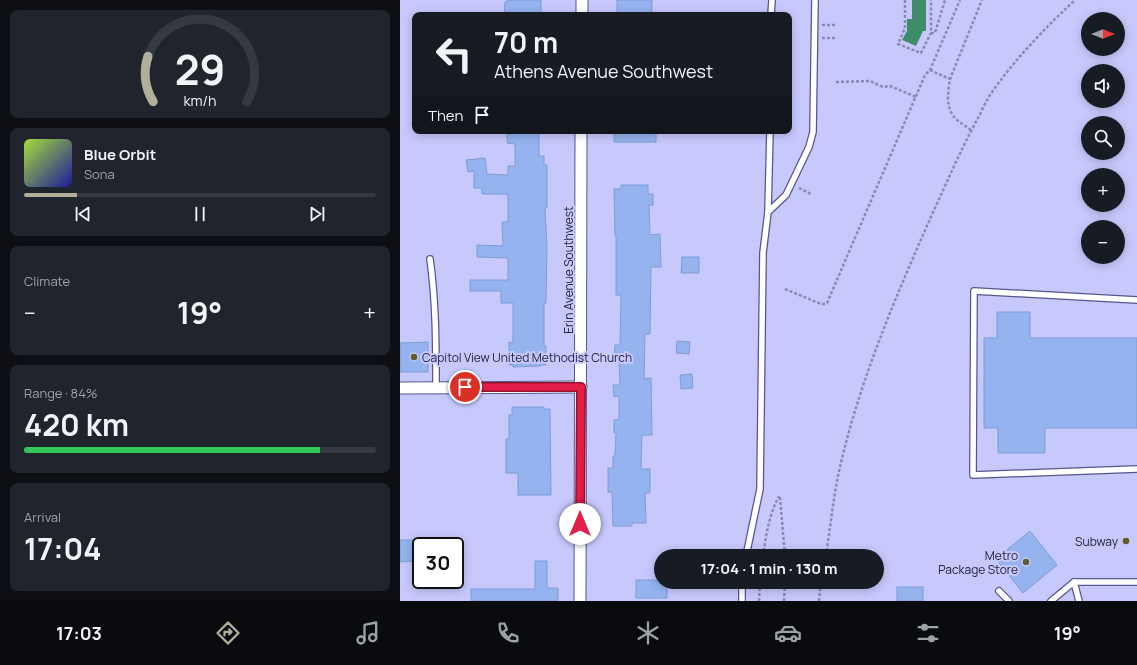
<!DOCTYPE html>
<html lang="en">
<head>
<meta charset="utf-8">
<style>
  :root { --surface:#171b24; --page:#20242c; --text:#f1f3f6; --muted:#9ea1a6; --line:#363941; --accent:#b1af9a }
  body { margin:0; font-family:Manrope,sans-serif; background:var(--page); color:var(--text); height:100vh; display:flex; flex-direction:column; font-size:15px; white-space:nowrap }
  * { box-sizing:border-box; margin:0 }
  p { font-size:13px; color:var(--muted) }
  .icon { flex:none; width:22px; height:22px; fill:none; stroke:currentColor; stroke-width:2; stroke-linecap:round; stroke-linejoin:round }
  .map { position:relative; flex:1; overflow:hidden }
  .sheet { display:flex; flex-direction:column; gap:10px; padding:10px; background:#0d0f14; width:400px }
  .sheet>* { flex:none }
  .banner { position:absolute; left:12px; top:12px; width:380px; height:122px; border-radius:8px; box-shadow:0 2px 10px #0003; background:#171b24; color:var(--text); overflow:hidden }
  .needle { width:26px; rotate:90deg }
  .tools { position:absolute; left:681px; top:12px; display:grid; gap:8px }
  .tools a { display:grid; place-items:center; width:44px; height:44px; border-radius:50%; background:var(--surface); box-shadow:0 2px 10px #0003; font-size:20px }
  .speed { position:absolute; left:12px; top:537px; display:flex; gap:8px; font-size:20px; font-weight:700; text-align:center }
  .speed>* { display:grid; place-content:center; width:52px; height:52px; border-radius:50%; background:var(--surface); box-shadow:0 2px 10px #0003; line-height:1 }
  .speed .limit { border:2px solid #111; border-radius:6px; background:#fff; color:#111 }
  .pin { position:absolute; display:grid; place-items:center; width:34px; height:34px; color:#fff; margin:-17px; border:2px solid #fff; border-radius:50%; box-shadow:0 1px 4px #0007 }
  .me { position:absolute; width:44px; margin:-22px; rotate:0deg; stroke-linejoin:round; filter:drop-shadow(0 0 3px #0008) }
  .turn { display:flex; align-items:center; gap:14px; height:84px; padding:0 16px; font-size:18px }
  .turn .icon { width:52px; height:52px; stroke-width:2.5 }
  .turn b { display:block; font-size:28px; line-height:34px }
  .then { display:flex; align-items:center; height:38px; padding:0 16px; background:#0003; gap:8px; font-size:15px }
  .big { font-size:30px; font-weight:700; line-height:1.1 }
  .sheet .card { flex:1; display:flex; flex-direction:column; justify-content:center; gap:6px; min-width:0; padding:0 14px; border-radius:8px; background:var(--page) }
  .sheet .dial { align-items:center; gap:0 }
  .dial svg { height:104px; overflow:visible; fill:none; stroke:var(--line); stroke-width:7; stroke-linecap:round; text-anchor:middle }
  .dial text { fill:var(--text); stroke:none }
  .song { display:flex; align-items:center; gap:12px }
  .cover { width:48px; height:48px; border-radius:6px; background:linear-gradient(135deg,hsl(80 70% 55%),hsl(240 70% 35%)) }
  .played { height:4px; border-radius:2px; background:linear-gradient(90deg,var(--accent) 15%,var(--line) 15%) }
  .keys { display:flex; justify-content:space-around; direction:ltr }
  .heat { display:flex; justify-content:space-between; align-items:center; font-size:22px; direction:ltr }
  .charge { height:6px; border-radius:3px; background:linear-gradient(90deg,#34c759 84%,var(--line) 0) }
  .trip { position:absolute; left:254px; top:549px; width:230px; height:40px; border-radius:20px; background:var(--surface); box-shadow:0 2px 10px #0003; font-weight:700; line-height:40px; text-align:center }
  .dock { display:flex; height:64px; justify-content:space-around; align-items:center; background:#090b0e; color:var(--muted) }
  .dock .icon { width:28px; height:28px }
  .dock .active { color:var(--accent) }
  .dock b { font-size:18px; color:var(--text) }
  main { display:flex; flex:1; min-height:0 }
  .map>svg:first-child { display:block }
  .water { fill:#3f8c6b }
  .building { fill:#94b3ef; stroke:#7f9cd5 }
  .lines { fill:none; stroke-linecap:round; stroke-linejoin:round }
  .lane-casing { stroke:#56558d; stroke-width:8 }
  .street-casing { stroke:#56558d; stroke-width:13 }
  .path { stroke:#898ab3; stroke-width:2.5; stroke-dasharray:3 2; stroke-linecap:butt }
  .lane { stroke:#fff; stroke-width:5.5 }
  .street { stroke:#fff; stroke-width:11 }
  .route-casing { stroke:#92132f; stroke-width:10 }
  .route { stroke:#e11d48; stroke-width:7 }
  .poi-dot { fill:#625c29; stroke:#c7c9fd; stroke-width:1.5 }
  .labels { text-anchor:middle; dominant-baseline:central; stroke-width:4; stroke-linejoin:round; paint-order:stroke }
  .street-label { font-size:12px; fill:#23233b; stroke:#c7c9fd }
  .poi-label { font-size:12px; fill:#23233b; stroke:#c7c9fd; text-anchor:end }
</style>
</head>
<body>
<main>
<section class="sheet">
<div class="card dial"><svg viewBox="0 0 100 80">
<path d="M14 69A42 42 0 1 1 86 69"/>
<path d="M14 69A42 42 0 0 1 10 34" stroke="#b1af9a"/>
<text x="50" y="56" font-size="32" font-weight="700">29</text>
<text x="50" y="72" font-size="11">km/h</text>
</svg></div>
<div class="card">
<div class="song"><i class="cover"></i><div><b>Blue Orbit</b><p>Sona</p></div></div>
<div class="played"></div>
<div class="keys"><svg class="icon" aria-label="previous" viewBox="0 0 24 24"><path d="M18 5L8 12l10 7zM5 5v14"/></svg><svg class="icon" aria-label="pause" viewBox="0 0 24 24"><path d="M8 5v14M16 5v14"/></svg><svg class="icon" aria-label="next" viewBox="0 0 24 24"><path d="M6 5l10 7-10 7zM19 5v14"/></svg></div>
</div>
<div class="card"><p>Climate</p>
<div class="heat"><a>−</a><b class="big">19°</b><a>+</a></div>
</div>
<div class="card"><p>Range · 84%</p><b class="big">420 km</b><div class="charge"></div></div>
<div class="card"><p>Arrival</p><b class="big">17:04</b></div>
</section>
<div class="map">
<svg width="737" height="601" viewBox="0 0 737 601">
  <rect width="100%" height="100%" fill="#c7c9fd"/>
  <polygon class="water" points="512,0 526,0 526,31 523,31 516,46 502,40 507,31 507,19 512,19"/>
  <g class="building">
    <polygon points="107,0 141,0 141,15 104,15 105,2 107,2"/>
    <rect x="217" y="0" width="35" height="15"/>
    <polygon points="107,131 139,131 139,156 144,156 144,165 147,165 147,208 145,208 147,247 146,303 144,303 144,346 146,346 146,365 140,365 140,366 113,367 113,365 109,365 109,342 113,343 113,303 101,303 101,291 70,291 70,280 108,280 108,258 77,257 77,245 103,246 102,222 108,222 108,194 82,194 82,188 74,188 74,171 68,172 66,160 85,158 87,174 108,175 108,166 115,166 115,144 107,143"/>
    <rect x="214" y="131" width="42" height="11"/>
    <polygon points="221,185 248,185 248,194 253,194 253,205 249,205 250,235 260,234 261,267 251,267 250,334 245,334 244,379 251,378 252,435 242,435 241,469 250,469 250,493 245,493 246,523 232,523 232,526 213,526 212,492 208,492 208,468 213,468 213,456 215,456 216,433 214,433 214,420 219,419 219,396 214,397 213,385 220,385 219,361 214,360 215,345 220,345 221,295 216,295 216,236 215,236 214,189 221,189"/>
    <polygon points="282,257 299,257 299,273 281,273"/>
    <polygon points="597,312 630,312 630,338 737,338 737,428 645,428 645,453 598,453 598,428 584,428 584,338 597,338"/>
    <polygon points="277,341 290,342 289,354 276,353"/>
    <polygon points="28,342 28,372 0,372 0,343"/>
    <polygon points="292,374 293,388 281,389 280,375"/>
    <polygon points="112,407 144,407 144,409 150,409 151,495 118,495 118,473 106,473 106,439 109,439 109,415 112,415"/>
    <polygon points="630,531 657,565 623,593 596,559"/>
    <polygon points="0,540 15,540 15,561 0,562"/>
    <polygon points="135,561 147,561 147,588 158,588 158,601 71,601 71,589 135,589"/>
    <polygon points="236,580 261,580 261,582 267,582 267,598 236,598"/>
    <rect x="497" y="587" width="26" height="14"/>
  </g>
  <g class="lines">
    <g class="lane-casing">
      <g id="lane">
        <polyline points="371,15 372,0"/>
        <polyline points="368,212 386,195 409,147 413,132 415,0"/>
        <path d="M30,259C36,302 36,344 36,388"/>
        <polyline points="737,300 574,291 573,475 737,469"/>
        <polyline points="346,556 360,489 363,253 368,212 370,131"/>
        <polyline points="674,582 679,601"/>
        <polyline points="599,591 609,601"/>
        <polyline points="342,601 342,582"/>
        <polyline points="651,601 674,582 737,582"/>
      </g>
    </g>
    <g class="street-casing">
      <g id="street">
        <polyline points="182,15 182,0"/>
        <polyline points="0,388 181,387"/>
        <polyline points="180,601 181,131"/>
      </g>
    </g>
    <g class="path">
      <polyline points="505,0 505,28 498,44 521,53 531,33 531,0"/>
      <polyline points="422,25 436,25"/>
      <polyline points="531,33 535,33 545,0"/>
      <polyline points="422,38 436,38"/>
      <polyline points="530,70 550,79"/>
      <polyline points="436,82 470,81 483,87 490,86 516,97"/>
      <path d="M571,130C566,126 560,123 556,119C545,108 548,92 550,79L582,0"/>
      <polyline points="399,188 411,194"/>
      <polyline points="385,289 421,304 425,304 427,303 525,75 530,70 560,0"/>
      <polyline points="380,497 385,556"/>
      <path d="M363,556C366,535 369,515 379,496"/>
      <path d="M426,556C430,529 433,502 438,476C458,383 496,296 534,210C548,180 561,149 577,120C581,112 585,103 590,95C614,60 644,29 675,0"/>
      <polyline points="359,601 360,582"/>
      <polyline points="384,601 385,582"/>
      <polyline points="419,601 421,582"/>
    </g>
    <use href="#lane" class="lane"/>
    <use href="#street" class="street"/>
  </g>
  <g class="lines">
    <g class="route-casing">
      <polyline id="route" points="65,387 181,387 180,524"/>
    </g>
    <use href="#route" class="route"/>
  </g>
  <g class="poi-dot">
    <circle cx="14" cy="357" r="4"/>
    <circle cx="726" cy="541" r="4"/>
    <circle cx="626" cy="562" r="4"/>
  </g>
  <g class="labels">
    <g class="street-label">
      <text transform="translate(168 270) rotate(-90)">Erin Avenue Southwest</text>
    </g>
    <g class="poi-label">
      <text x="22" y="357" text-anchor="start">Capitol View United Methodist Church</text>
      <text x="718" y="541">Subway</text>
      <text x="618" y="555">Metro<tspan x="618" dy="14">Package Store</tspan></text>
    </g>
  </g>
</svg>
<div class="tools">
<a><svg class="needle" viewBox="-14 -14 28 28"><path d="M0-13l5 13h-10z" fill="#e53935"/><path d="M0 13l5-13h-10z" fill="#9ea1a6"/></svg></a>
<a><svg class="icon" aria-label="sound" viewBox="0 0 24 24"><path d="M4 9h4l5-4v14l-5-4H4zM17 9q2 3 0 6"/></svg></a>
<a><svg class="icon" aria-label="search" viewBox="0 0 24 24"><circle cx="10" cy="10" r="6"/><path d="M15 15l6 6"/></svg></a>
<a>+</a>
<a>−</a>
</div>
<div class="speed"><div class="limit">30</div></div>
<div class="pin" style="left:65px;top:387px;background:#d93025"><svg class="icon" aria-label="arrive" viewBox="0 0 24 24"><path d="M6 21V4h12l-3 4 3 4H6"/></svg></div>
<svg class="me" style="left:180px;top:524px" viewBox="-20 -20 40 40"><circle r="19" fill="#fff"/><path d="M0-13L10 11 0 6-10 11z" fill="#e11d48"/></svg>
<div class="trip">17:04 · 1 min · 130 m</div>
<div class="banner">
<div class="turn"><svg class="icon" aria-label="left" viewBox="0 0 24 24"><path d="M17 20v-9H6M10 6l-5 5 5 5"/></svg><div><b>70 m</b>Athens Avenue Southwest</div></div>
<div class="then">Then<svg class="icon" aria-label="arrive" viewBox="0 0 24 24"><path d="M6 21V4h12l-3 4 3 4H6"/></svg></div>
</div>
</div>
</main>
<nav class="dock">
<b>17:03</b>
<svg class="icon active" aria-label="directions" viewBox="0 0 24 24"><path d="M12 3l9 9-9 9-9-9zM9 14v-3h6M13 9l2 2-2 2"/></svg>
<svg class="icon" aria-label="music" viewBox="0 0 24 24"><path d="M9 18V5l10-2v13"/><circle cx="6" cy="18" r="3"/><circle cx="16" cy="16" r="3"/></svg>
<svg class="icon" aria-label="phone" viewBox="0 0 24 24"><path d="M5 4h4l2 5-3 2q2 4 5 5l2-3 5 2v4C11 20 4 13 5 4z"/></svg>
<svg class="icon" aria-label="climate" viewBox="0 0 24 24"><path d="M12 3v18M4 7l16 10M4 17L20 7"/></svg>
<svg class="icon" aria-label="car" viewBox="0 0 24 24"><path d="M5 17H2v-5l4-1 3-4h7l3 4 3 1v5h-3M9 17h6M6 11h13"/><circle cx="7" cy="17" r="2"/><circle cx="17" cy="17" r="2"/></svg>
<svg class="icon" aria-label="filters" viewBox="0 0 24 24"><path d="M4 7h16M4 17h16"/><circle cx="9" cy="7" r="2"/><circle cx="15" cy="17" r="2"/></svg>
<b>19°</b>
</nav>
</body>
</html>
